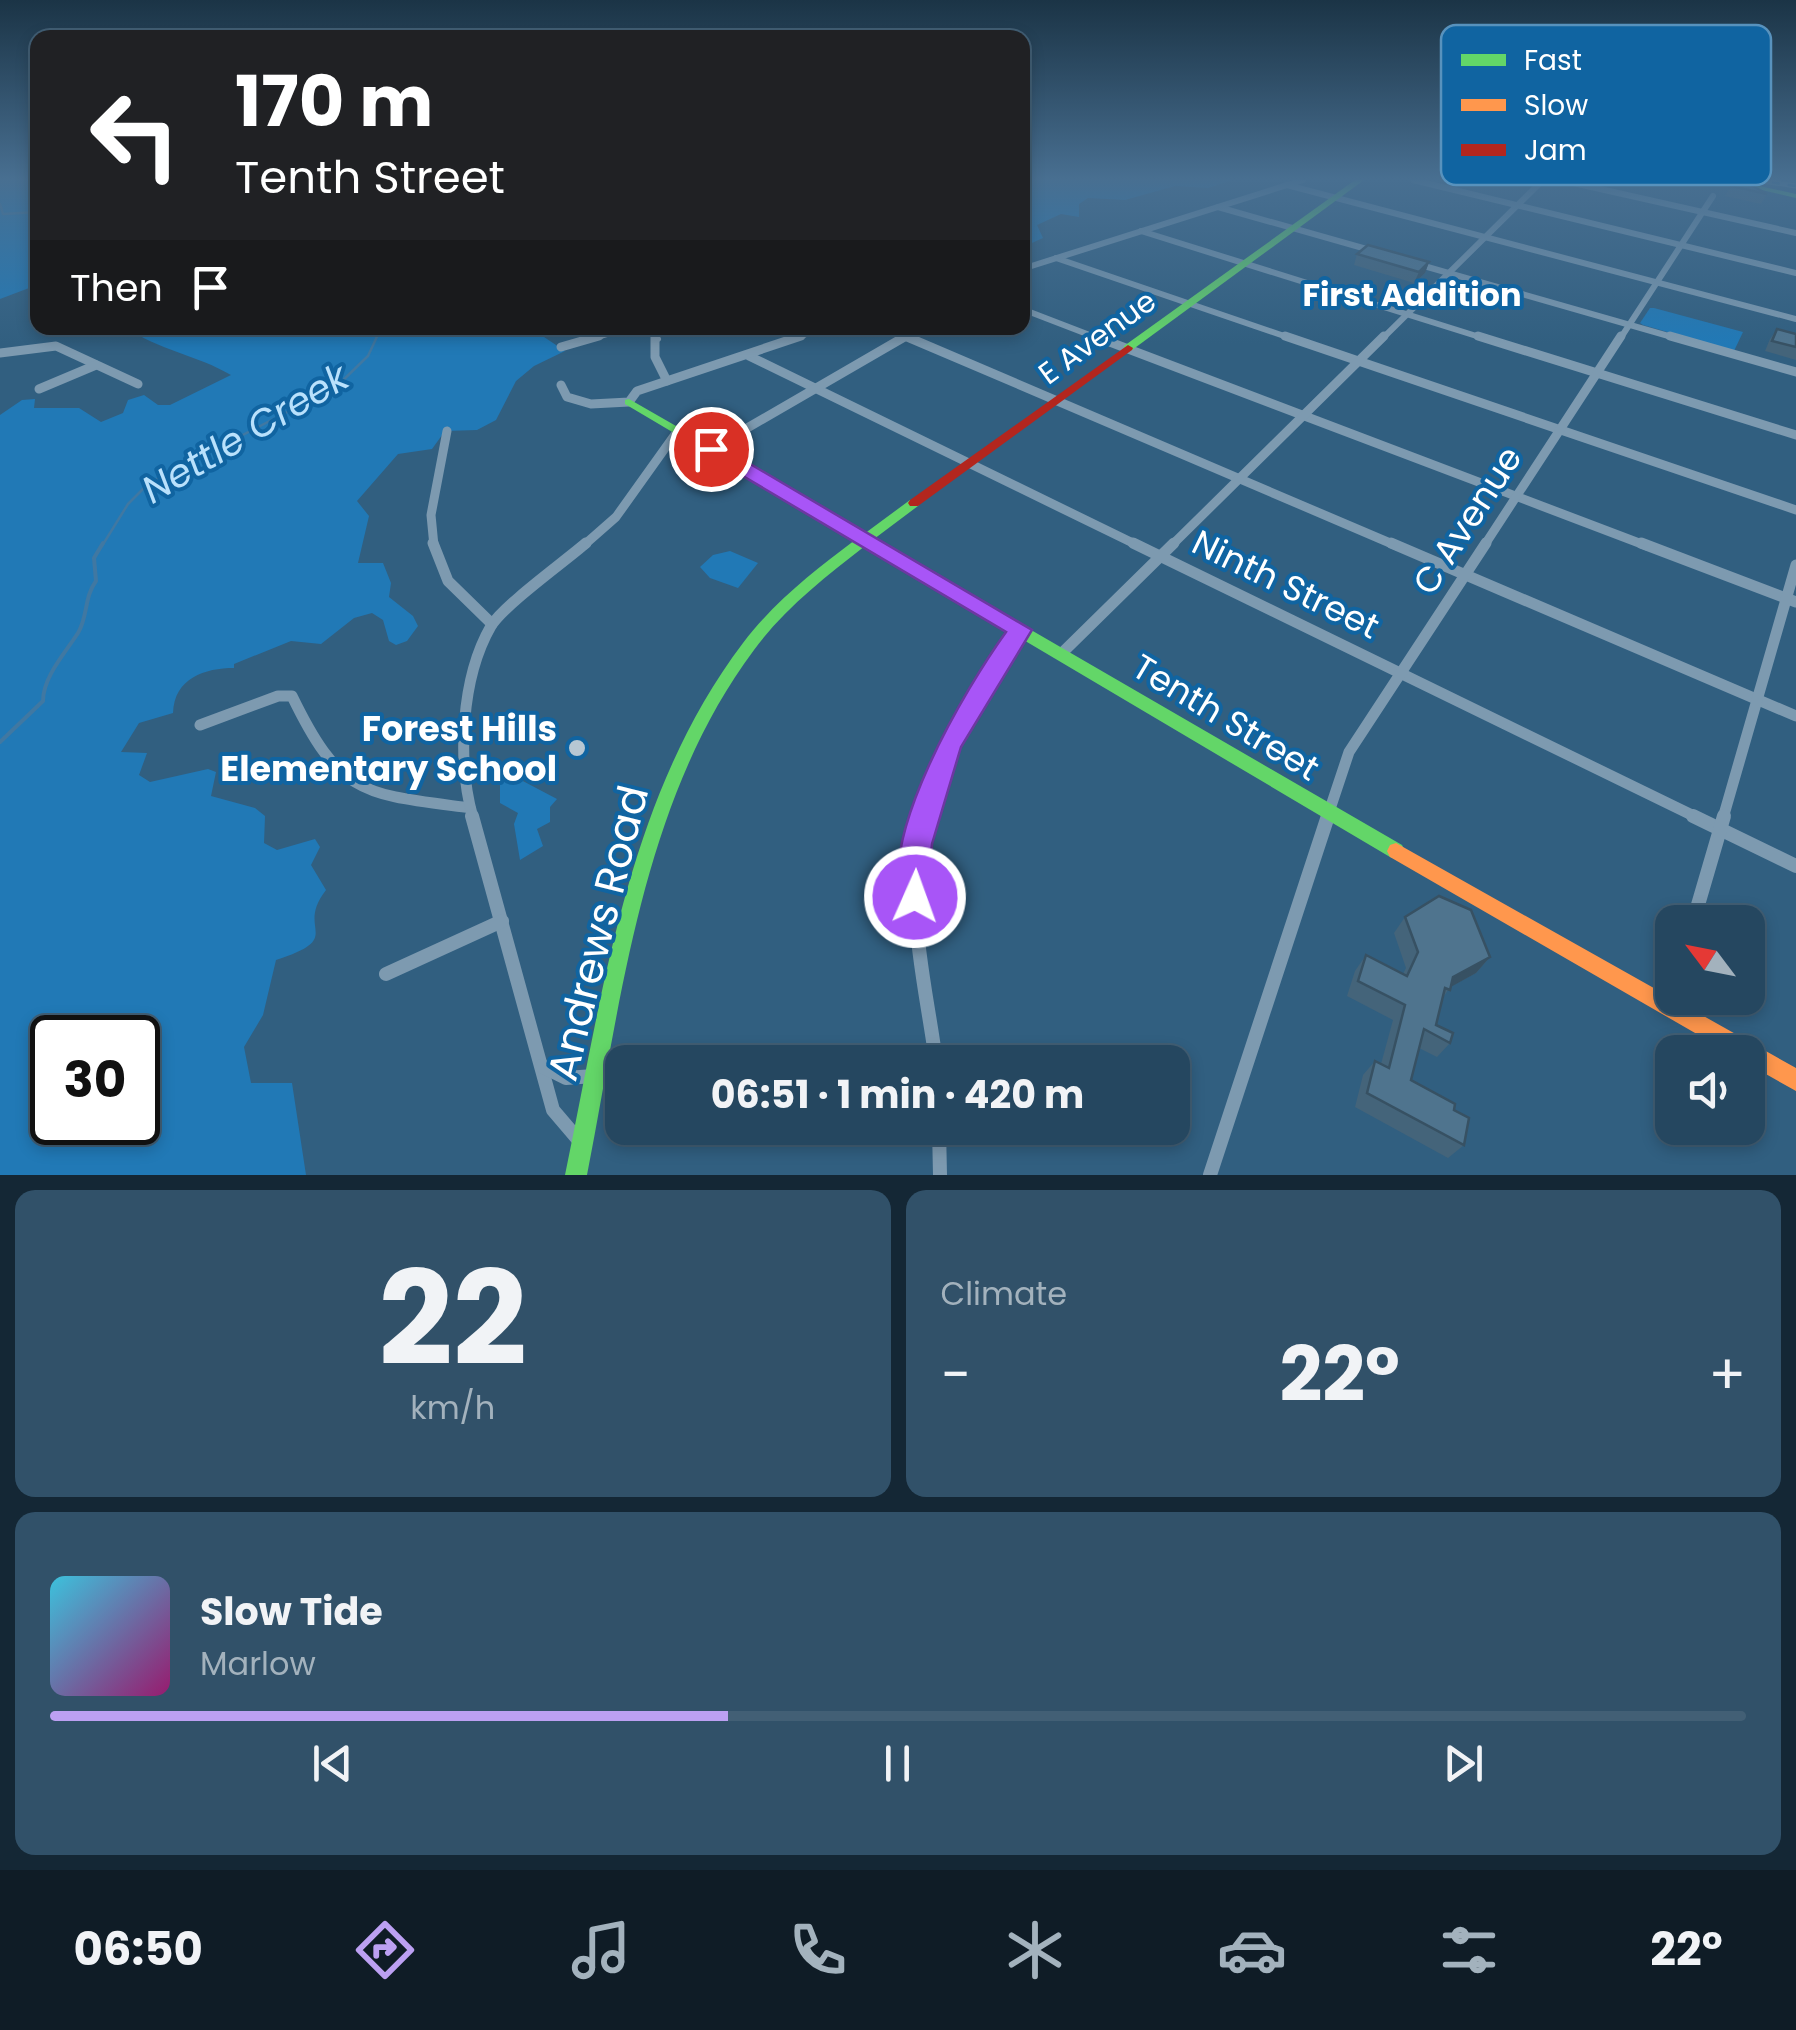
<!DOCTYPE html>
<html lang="en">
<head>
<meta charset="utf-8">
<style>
  :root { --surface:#254760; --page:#315169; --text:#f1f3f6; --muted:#a3b2bd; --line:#425f75; --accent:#bca0f2 }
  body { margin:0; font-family:Poppins,sans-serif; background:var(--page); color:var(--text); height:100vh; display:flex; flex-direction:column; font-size:38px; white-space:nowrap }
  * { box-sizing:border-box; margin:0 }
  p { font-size:32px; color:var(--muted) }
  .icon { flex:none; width:55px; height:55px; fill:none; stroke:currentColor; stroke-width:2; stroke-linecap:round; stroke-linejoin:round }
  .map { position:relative; height:1175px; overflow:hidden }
  .drawer { display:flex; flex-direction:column; gap:15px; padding:15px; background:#142735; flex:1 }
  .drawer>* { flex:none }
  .guide { position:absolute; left:30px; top:30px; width:1000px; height:305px; border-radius:20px; box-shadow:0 5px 15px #0003,0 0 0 2px var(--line); background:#202124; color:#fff; overflow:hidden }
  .needle { width:65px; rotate:302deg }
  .tools { position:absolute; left:1655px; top:905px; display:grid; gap:20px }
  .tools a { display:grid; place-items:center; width:110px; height:110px; border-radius:20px; background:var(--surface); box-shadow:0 5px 15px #0003,0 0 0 2px var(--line); font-size:50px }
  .speed { position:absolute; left:30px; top:1015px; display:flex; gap:20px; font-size:50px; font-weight:700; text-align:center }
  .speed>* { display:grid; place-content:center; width:130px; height:130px; border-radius:50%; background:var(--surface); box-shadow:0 5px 15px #0003,0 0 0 2px var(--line); line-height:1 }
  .speed .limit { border:5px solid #111; border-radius:15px; background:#fff; color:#111 }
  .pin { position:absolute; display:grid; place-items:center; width:85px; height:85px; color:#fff; margin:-42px; border:5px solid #fff; border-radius:50%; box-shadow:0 2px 10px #0007 }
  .me { position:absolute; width:110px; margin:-55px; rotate:2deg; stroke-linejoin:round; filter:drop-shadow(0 0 8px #0008) }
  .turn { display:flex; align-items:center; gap:35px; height:210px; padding:0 40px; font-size:45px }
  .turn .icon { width:130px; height:130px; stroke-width:2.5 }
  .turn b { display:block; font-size:70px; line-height:85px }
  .then { display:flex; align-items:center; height:95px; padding:0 40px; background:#0003; gap:20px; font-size:38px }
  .big { font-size:75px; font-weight:700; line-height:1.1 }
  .drawer .card { flex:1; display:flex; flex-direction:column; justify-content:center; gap:15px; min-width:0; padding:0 35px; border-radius:20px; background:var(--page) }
  .drawer .dial { align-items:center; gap:0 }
  .dial b { font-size:130px; line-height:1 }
  .song { display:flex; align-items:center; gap:30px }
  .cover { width:120px; height:120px; border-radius:15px; background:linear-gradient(135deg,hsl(190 70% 55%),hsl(320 70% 35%)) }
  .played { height:10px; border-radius:5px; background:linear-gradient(90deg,var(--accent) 40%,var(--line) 40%) }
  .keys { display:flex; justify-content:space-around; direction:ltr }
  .heat { display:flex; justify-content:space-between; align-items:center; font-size:55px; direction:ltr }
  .drawer .tiles { flex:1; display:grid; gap:15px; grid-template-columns:1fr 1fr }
  .card:last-child { grid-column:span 2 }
  .trip { position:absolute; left:605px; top:1045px; width:585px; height:100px; border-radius:20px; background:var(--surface); box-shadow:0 5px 15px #0003,0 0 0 2px var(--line); font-weight:700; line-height:100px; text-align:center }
  .menu { display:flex; height:160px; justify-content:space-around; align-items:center; background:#0f1c26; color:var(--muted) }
  .menu .icon { width:70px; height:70px }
  .menu .current { color:var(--accent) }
  .menu b { font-size:45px; color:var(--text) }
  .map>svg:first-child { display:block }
  .green { fill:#2179b6; fill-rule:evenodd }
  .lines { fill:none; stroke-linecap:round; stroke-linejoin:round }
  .stream-far1 { stroke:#4078a2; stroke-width:2.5 }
  .stream { stroke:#4078a2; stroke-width:4 }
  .street-far3 { stroke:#7d9ab0; stroke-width:6 }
  .street-far2 { stroke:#7d9ab0; stroke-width:9 }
  .street-far1 { stroke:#7d9ab0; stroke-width:11 }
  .street { stroke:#7d9ab0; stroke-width:14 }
  .fast { fill:#63d668; fill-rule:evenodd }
  .slow { fill:#ff974d; fill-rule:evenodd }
  .jam { fill:#b3261e; fill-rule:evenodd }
  .rail-casing { stroke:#7c9aaf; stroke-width:5 }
  .rail { stroke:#1064a1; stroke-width:2.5; stroke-dasharray:8; stroke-linecap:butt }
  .wall { fill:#44647a }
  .shaded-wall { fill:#375163 }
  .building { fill:#4f748e; stroke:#375163; stroke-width:2.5 }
  .route { fill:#a855f7; stroke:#6d37a1; stroke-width:2.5 }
  .poi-dot { fill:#b7c7d3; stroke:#1064a1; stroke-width:4 }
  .labels { text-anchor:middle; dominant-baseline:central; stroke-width:8; stroke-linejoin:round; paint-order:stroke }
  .far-street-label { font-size:30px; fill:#fff; stroke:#1064a1 }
  .far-neighbourhood-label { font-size:32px; font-weight:bold; fill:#fff; stroke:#1064a1 }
  .street-label { font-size:35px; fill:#fff; stroke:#1064a1 }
  .poi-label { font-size:35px; font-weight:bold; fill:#fff; stroke:#1064a1; text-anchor:end }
  .water-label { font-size:38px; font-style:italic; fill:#b9e1fc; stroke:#1064a1 }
  .near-street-label { font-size:42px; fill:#fff; stroke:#1064a1 }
  .key { fill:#1064a1; stroke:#5892bd; stroke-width:2.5 }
  .key-label { font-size:28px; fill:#fff }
</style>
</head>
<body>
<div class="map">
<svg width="1796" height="1175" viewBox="0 0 1796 1175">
  <rect width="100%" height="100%" fill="#315f80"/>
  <g class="green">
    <polygon points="0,180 38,180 37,285 0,299"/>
    <polygon points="1022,180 1233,180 1208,188 1175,186 1125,200 1088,198 1079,204 1079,217 1061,214 1037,225 1043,238 1023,247"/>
    <polygon points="1650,308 1654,308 1743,332 1734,351 1643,325 1640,323"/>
    <path d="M127,328H560L541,335L565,351L534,366L516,381L496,420L477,430L445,431L432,449L398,454L357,501L369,516L358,563H383L391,583L389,597L413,616L418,626L407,641L396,645L389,641L383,620L372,613L354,618L321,644L291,641L234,664V668C205,668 174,678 173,713L139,723L121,752L147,753L139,775L150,782L208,769L216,772L211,796L255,808L265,816L264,843L277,850L315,839L320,847L311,865L326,890C294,931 347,937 276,960L263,1015L244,1047L251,1083H292L306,1175H0V415L22,400L35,399L34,408H79L101,422L123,413L128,400L144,395L158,405H170L231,375C197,355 158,350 127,328ZM52,1038H138V1122H52Z"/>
    <polygon points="730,551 758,563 738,588 710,578 700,567 713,555"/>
    <polygon points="506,778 519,779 557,799 550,807 550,822 537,829 543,846 520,860 514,824 518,813 500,803 500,783"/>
  </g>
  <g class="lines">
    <g class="stream-far1">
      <polyline points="0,204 3,214 38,212"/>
      <polyline points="102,546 128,504 149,483 336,387 368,356 381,328"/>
    </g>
    <path class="stream" d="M0,742L43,701C43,677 65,653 78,633C88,617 84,597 96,581L94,558L103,543"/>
    <g class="street-far3">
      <polyline points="1413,180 1796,273"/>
      <polyline points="1560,180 1796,233"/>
      <polyline points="1287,185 1796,319"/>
      <polyline points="1218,207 1377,252"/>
      <polyline points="1141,231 1486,339"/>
      <polyline points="1056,258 1293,339"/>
      <polyline points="1417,264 1679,339"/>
      <polyline points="1022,269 1303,180"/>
      <polyline points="1022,309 1100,339"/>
      <polyline points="647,328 658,339"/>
      <polyline points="905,336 911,339"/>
      <polyline points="590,339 627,328"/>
      <polyline points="793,339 804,335"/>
      <polyline points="902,339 920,328"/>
      <polyline points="1382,339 1543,180"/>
      <polyline points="1620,339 1713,196"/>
    </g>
    <g class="street-far2">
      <polyline points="655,336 655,357 667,381"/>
      <polyline points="905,336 1397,546"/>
      <polyline points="1094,336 1647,546"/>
      <polyline points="1285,336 1796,510"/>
      <polyline points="1478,336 1796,435"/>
      <polyline points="1670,336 1796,372"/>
      <polyline points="561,347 599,336"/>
      <polyline points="0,353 56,346 138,384"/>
      <polyline points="749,356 1139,546"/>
      <polyline points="561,385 567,397 591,404 629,402 637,391 801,336"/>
      <polyline points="39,389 96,365"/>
      <polyline points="711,449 906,336"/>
      <polyline points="434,546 431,515 447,431"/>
      <polyline points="583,546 616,517 676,433"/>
      <polyline points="1171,546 1384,336"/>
      <polyline points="1484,546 1621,336"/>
    </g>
    <g class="street-far1">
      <polyline points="433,543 448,581 492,624"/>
      <polyline points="1133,543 1698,818"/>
      <polyline points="1391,543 1796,716"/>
      <polyline points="1641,543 1796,602"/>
      <polyline points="1061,654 1174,543"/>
      <path d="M200,725L278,696H292C341,797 364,794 470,808"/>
      <path d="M473,818C457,761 461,678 491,626C504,605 564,562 586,543"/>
      <polyline points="926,818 958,727 1021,630"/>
      <polyline points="1327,818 1349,752 1486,543"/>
      <polyline points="1723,818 1796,565"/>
    </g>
    <g class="street">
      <polyline points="472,816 553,1110 582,1144"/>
      <path d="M927,816C900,892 926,983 936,1062"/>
      <polyline points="1693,816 1796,866"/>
      <polyline points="1693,922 1724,816"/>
      <polyline points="386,974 502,921"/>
      <polyline points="542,1066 566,1078 622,1074"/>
      <polyline points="939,1128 940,1175"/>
      <polyline points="1210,1175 1328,816"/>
    </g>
    <g class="fast">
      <polygon points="1355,180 1364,180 1132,350 1124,350 1124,346"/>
      <polygon points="1718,180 1732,180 1796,194 1796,198"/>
      <path d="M629,399L864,534L910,500H918L920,503L918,506L874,539L1402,845L1405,851L1402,857L1396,859L1390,857L865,546C825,577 784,609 754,650C642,800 622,997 587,1175H565C603,993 627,796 743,643C773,603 815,570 855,540L625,404V400Z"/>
    </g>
    <polygon class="slow" points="1396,843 1796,1068 1796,1091 1748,1064 1748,1052 1728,1052 1390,857 1387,851 1390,845"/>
    <polygon class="jam" points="1128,345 1133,348 1132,350 918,506 910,506 908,503 910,500"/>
    <g class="rail-casing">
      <polyline id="rail" points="1756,180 1796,186"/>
    </g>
    <use href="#rail" class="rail"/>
  </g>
  <g class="wall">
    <polygon points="1735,180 1767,194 1761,204 1725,196"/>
    <polygon points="1357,254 1429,262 1425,273 1414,283 1354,265"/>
    <polygon points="1777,329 1796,334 1796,360 1765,351 1770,339"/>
    <polygon points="1405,917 1490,957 1476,973 1450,987 1442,999 1436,1025 1450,1043 1437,1057 1419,1048 1411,1080 1454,1110 1464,1145 1448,1158 1355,1107 1363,1075 1375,1061 1381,1064 1393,1020 1347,996 1355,971 1366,955 1403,974 1406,968 1394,933"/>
  </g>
  <g class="shaded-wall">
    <polygon points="1429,262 1425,273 1414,283 1419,272"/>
    <polygon points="1490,957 1476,973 1447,989 1453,977"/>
  </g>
  <g class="building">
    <polygon points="1735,180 1742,180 1767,194 1731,186"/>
    <polygon points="1368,245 1429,262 1419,272 1357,254"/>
    <polygon points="1777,329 1796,334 1796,347 1772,341"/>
    <polygon points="1439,896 1471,910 1490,957 1453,977 1450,990 1445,988 1436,1025 1453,1033 1450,1043 1424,1029 1411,1080 1455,1104 1454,1110 1469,1118 1464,1145 1367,1093 1375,1061 1389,1068 1405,1005 1358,981 1366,955 1407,976 1418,952 1405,917"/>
  </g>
  <linearGradient id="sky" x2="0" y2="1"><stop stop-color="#1b3446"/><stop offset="0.52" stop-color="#486f91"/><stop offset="1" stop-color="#486f91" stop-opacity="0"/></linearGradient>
  <rect width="1796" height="344" fill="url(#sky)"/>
  <path class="route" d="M704,445H718L1032,630L961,747L932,844L926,907L915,911L904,907C874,841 967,686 1006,632L704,453Z"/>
  <circle class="poi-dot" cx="577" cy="748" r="10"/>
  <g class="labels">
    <g class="far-street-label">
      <text transform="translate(1097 337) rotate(-36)">E Avenue</text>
    </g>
    <g class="far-neighbourhood-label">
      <text x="1412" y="294">First Addition</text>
    </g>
    <g class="street-label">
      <text transform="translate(1467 520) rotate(-57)">C Avenue</text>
      <text transform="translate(1286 584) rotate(26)">Ninth Street</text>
      <text transform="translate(1226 717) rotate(31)">Tenth Street</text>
    </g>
    <g class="poi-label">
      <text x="557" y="728">Forest Hills<tspan x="557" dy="40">Elementary School</tspan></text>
    </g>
    <g class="water-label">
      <text transform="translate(245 433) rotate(-31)">Nettle Creek</text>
    </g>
    <g class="near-street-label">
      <text transform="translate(598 933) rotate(-76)">Andrews Road</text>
    </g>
  </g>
  <rect x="1441" y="25" width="330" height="160" rx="15" class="key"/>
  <rect x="1461" y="54" width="45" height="12" fill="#63d668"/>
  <rect x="1461" y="99" width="45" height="12" fill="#ff974d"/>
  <rect x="1461" y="144" width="45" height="12" fill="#b3261e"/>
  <g class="key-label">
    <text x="1524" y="70">Fast</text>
    <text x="1524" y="115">Slow</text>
    <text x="1524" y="160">Jam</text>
  </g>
</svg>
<div class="tools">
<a><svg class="needle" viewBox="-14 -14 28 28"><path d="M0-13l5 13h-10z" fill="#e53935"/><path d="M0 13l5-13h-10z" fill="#a3b2bd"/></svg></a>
<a><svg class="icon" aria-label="sound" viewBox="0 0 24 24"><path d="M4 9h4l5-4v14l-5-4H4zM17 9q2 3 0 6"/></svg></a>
</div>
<div class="speed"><div class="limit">30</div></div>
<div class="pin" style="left:711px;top:449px;background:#d93025"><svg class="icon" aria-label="arrive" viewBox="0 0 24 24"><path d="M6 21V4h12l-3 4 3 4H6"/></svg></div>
<svg class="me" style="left:915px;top:897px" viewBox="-20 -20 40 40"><circle r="17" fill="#a855f7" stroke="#fff" stroke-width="3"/><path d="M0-11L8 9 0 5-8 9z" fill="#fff"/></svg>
<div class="trip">06:51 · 1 min · 420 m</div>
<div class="guide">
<div class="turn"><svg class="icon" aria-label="left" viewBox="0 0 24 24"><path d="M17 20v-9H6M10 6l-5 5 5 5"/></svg><div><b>170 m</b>Tenth Street</div></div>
<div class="then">Then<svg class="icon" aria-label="arrive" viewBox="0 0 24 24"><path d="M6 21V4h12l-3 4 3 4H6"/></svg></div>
</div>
</div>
<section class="drawer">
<div class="tiles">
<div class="card dial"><b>22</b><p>km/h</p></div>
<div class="card"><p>Climate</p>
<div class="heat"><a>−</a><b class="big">22°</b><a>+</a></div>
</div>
<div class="card">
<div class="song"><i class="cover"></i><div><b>Slow Tide</b><p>Marlow</p></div></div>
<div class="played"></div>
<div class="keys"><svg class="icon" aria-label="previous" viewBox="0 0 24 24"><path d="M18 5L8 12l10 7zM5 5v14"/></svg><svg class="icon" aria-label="pause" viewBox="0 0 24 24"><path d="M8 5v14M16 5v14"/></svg><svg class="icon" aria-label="next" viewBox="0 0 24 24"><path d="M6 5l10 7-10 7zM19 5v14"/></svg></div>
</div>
</div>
</section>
<nav class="menu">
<b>06:50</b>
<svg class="icon current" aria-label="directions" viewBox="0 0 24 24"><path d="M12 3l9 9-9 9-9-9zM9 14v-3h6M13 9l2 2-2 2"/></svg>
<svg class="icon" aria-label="music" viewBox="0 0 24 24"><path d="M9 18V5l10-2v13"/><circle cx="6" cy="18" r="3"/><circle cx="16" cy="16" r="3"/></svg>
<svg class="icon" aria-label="phone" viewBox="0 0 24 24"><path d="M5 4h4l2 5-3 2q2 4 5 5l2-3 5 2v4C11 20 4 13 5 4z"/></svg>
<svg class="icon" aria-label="climate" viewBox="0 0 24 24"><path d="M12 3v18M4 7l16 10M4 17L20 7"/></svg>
<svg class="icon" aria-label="car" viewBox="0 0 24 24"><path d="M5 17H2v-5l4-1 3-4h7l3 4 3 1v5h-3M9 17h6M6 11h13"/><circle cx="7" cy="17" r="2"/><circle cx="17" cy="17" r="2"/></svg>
<svg class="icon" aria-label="filters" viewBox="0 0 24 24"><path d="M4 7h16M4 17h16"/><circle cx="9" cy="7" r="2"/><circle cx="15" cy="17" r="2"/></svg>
<b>22°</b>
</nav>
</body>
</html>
